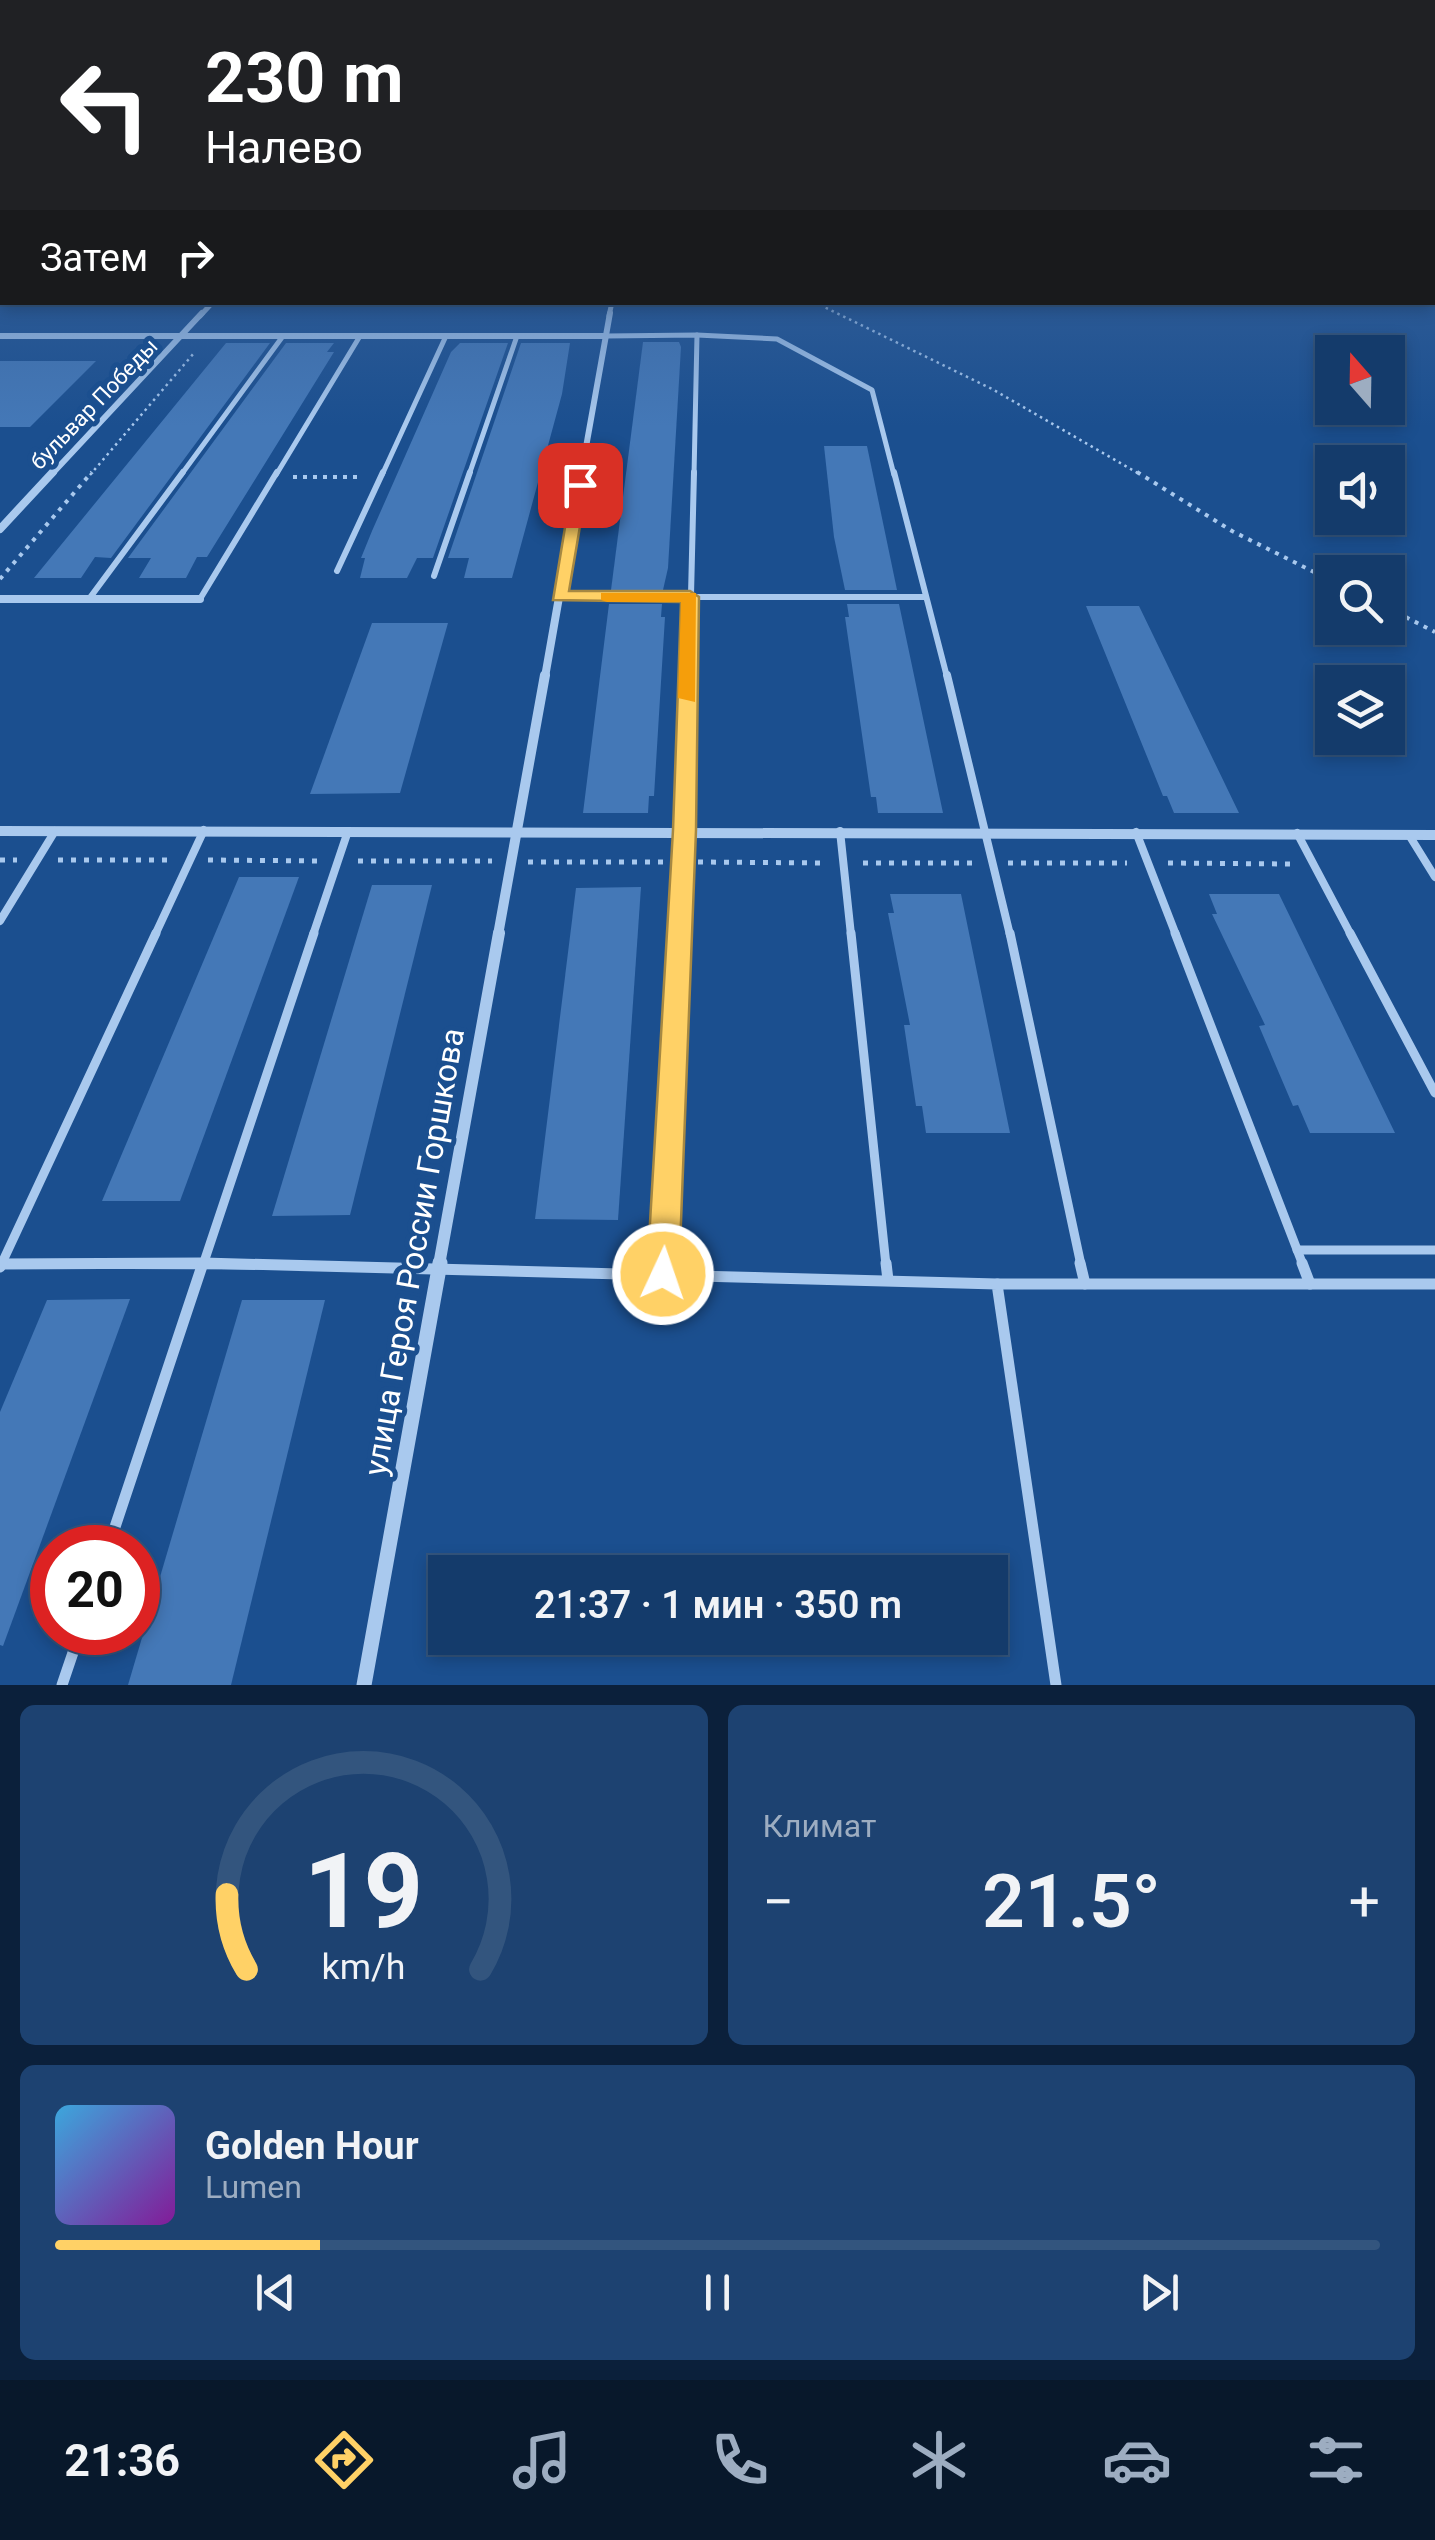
<!DOCTYPE html>
<html lang="ru">
<head>
<meta charset="utf-8">
<style>
  :root { --surface:#143b6b; --page:#1d4271; --text:#f1f3f6; --muted:#9dadc1; --line:#33557e; --accent:#ffd166 }
  body { margin:0; font-family:Roboto,sans-serif; background:var(--page); color:var(--text); height:100vh; display:flex; flex-direction:column; font-size:38px; white-space:nowrap }
  * { box-sizing:border-box; margin:0 }
  p { font-size:32px; color:var(--muted) }
  .icon { flex:none; width:55px; height:55px; fill:none; stroke:currentColor; stroke-width:2; stroke-linecap:round; stroke-linejoin:round }
  .map { position:relative; height:1685px; overflow:hidden }
  .sheet { display:flex; flex-direction:column; gap:20px; padding:20px; background:#0b203b; flex:1 }
  .sheet>* { flex:none }
  .top-card { position:absolute; left:0px; top:0px; width:1435px; height:305px; box-shadow:0 5px 15px #0003,0 0 0 2px var(--line); background:#202124; color:#fff; overflow:hidden }
  .needle { width:65px; rotate:340deg }
  .tools { position:absolute; left:1315px; top:335px; display:grid; gap:20px }
  .tools a { display:grid; place-items:center; width:90px; height:90px; border-radius:0px; background:var(--surface); box-shadow:0 5px 15px #0003,0 0 0 2px var(--line); font-size:50px }
  .speed { position:absolute; left:30px; top:1525px; display:flex; gap:20px; font-size:50px; font-weight:700; text-align:center }
  .speed>* { display:grid; place-content:center; width:130px; height:130px; border-radius:50%; background:var(--surface); box-shadow:0 5px 15px #0003,0 0 0 2px var(--line); line-height:1 }
  .speed .limit { border:15px solid #d22; background:#fff; color:#111 }
  .pin { position:absolute; display:grid; place-items:center; width:85px; height:85px; color:#fff; margin:-42px; border-radius:20px; box-shadow:0 5px 15px #0006 }
  .me { position:absolute; width:110px; margin:-55px; rotate:3deg; stroke-linejoin:round; filter:drop-shadow(0 0 8px #0008) }
  .turn { display:flex; align-items:center; gap:35px; height:210px; padding:0 40px; font-size:45px }
  .turn .icon { width:130px; height:130px; stroke-width:2.5 }
  .turn b { display:block; font-size:70px; line-height:85px }
  .then { display:flex; align-items:center; height:95px; padding:0 40px; background:#0003; gap:20px; font-size:38px }
  .big { font-size:75px; font-weight:600; line-height:1.1 }
  .sheet .widget { flex:1; display:flex; flex-direction:column; justify-content:center; gap:15px; min-width:0; padding:0 35px; border-radius:15px; background:var(--page) }
  .sheet .dial { align-items:center; gap:0 }
  .dial svg { height:260px; overflow:visible; fill:none; stroke:var(--line); stroke-width:7; stroke-linecap:round; text-anchor:middle }
  .dial text { fill:var(--text); stroke:none }
  .song { display:flex; align-items:center; gap:30px }
  .cover { width:120px; height:120px; border-radius:15px; background:linear-gradient(135deg,hsl(200 70% 55%),hsl(290 70% 35%)) }
  .played { height:10px; border-radius:5px; background:linear-gradient(90deg,var(--accent) 20%,var(--line) 20%) }
  .keys { display:flex; justify-content:space-around; direction:ltr }
  .heat { display:flex; justify-content:space-between; align-items:center; font-size:55px; direction:ltr }
  .sheet .tiles { flex:1; display:grid; gap:20px; grid-template-columns:1fr 1fr }
  .widget:last-child { grid-column:span 2 }
  .trip { position:absolute; left:428px; top:1555px; width:580px; height:100px; border-radius:0px; background:var(--surface); box-shadow:0 5px 15px #0003,0 0 0 2px var(--line); font-weight:600; line-height:100px; text-align:center }
  .tabs { display:flex; height:160px; justify-content:space-around; align-items:center; background:#08182b; color:var(--muted) }
  .tabs .icon { width:70px; height:70px }
  .tabs .on { color:var(--accent) }
  .tabs b { font-size:45px; color:var(--text) }
  .map>svg:first-child { display:block }
  .building { fill:#4478b7 }
  .lines { fill:none; stroke-linecap:round; stroke-linejoin:round }
  .path-far2 { stroke:#a9c9ee; stroke-width:2.5; stroke-dasharray:2.5 4; stroke-linecap:butt }
  .path-far1 { stroke:#a9c9ee; stroke-width:4; stroke-dasharray:4 6; stroke-linecap:butt }
  .path { stroke:#a9c9ee; stroke-width:5; stroke-dasharray:5 8; stroke-linecap:butt }
  .lane-far4 { stroke:#a9c9ee; stroke-width:5 }
  .lane-far3 { stroke:#a9c9ee; stroke-width:6 }
  .lane-far2 { stroke:#a9c9ee; stroke-width:8 }
  .lane-far1 { stroke:#a9c9ee; stroke-width:9 }
  .lane { stroke:#a9c9ee; stroke-width:11 }
  .street-far5 { stroke:#a9c9ee; stroke-width:5 }
  .street-far4 { stroke:#a9c9ee; stroke-width:6 }
  .street-far3 { stroke:#a9c9ee; stroke-width:8 }
  .street-far2 { stroke:#a9c9ee; stroke-width:10 }
  .street-far1 { stroke:#a9c9ee; stroke-width:12 }
  .street { stroke:#a9c9ee; stroke-width:15 }
  .route { fill:#ffd166; stroke:#a68842; stroke-width:2.5 }
  .slow { fill:#f59e0b }
  .labels { text-anchor:middle; dominant-baseline:central; stroke-width:10; stroke-linejoin:round; paint-order:stroke }
  .far-street-label { font-size:22px; fill:#fff; stroke:#1b4f8f }
  .near-street-label { font-size:32px; fill:#fff; stroke:#1b4f8f }
</style>
</head>
<body>
<div class="map">
<svg width="1435" height="1685" viewBox="0 0 1435 1685">
  <rect width="100%" height="100%" fill="#1b4f8f"/>
  <g class="building">
    <polygon points="643,342 679,342 681,347 668,568 663,590 611,590"/>
    <polygon points="226,343 270,343 111,558 95,557 81,578 34,578"/>
    <polygon points="286,343 334,343 327,352 334,352 207,557 197,557 186,578 139,578 151,558 128,558"/>
    <polygon points="460,343 508,343 433,558 417,558 407,578 360,578 365,558 361,558 372,531 451,352"/>
    <polygon points="521,343 570,343 562,394 512,578 464,578 469,558 448,558"/>
    <polygon points="0,361 96,361 30,427 0,427"/>
    <polygon points="824,446 867,446 897,590 845,590 834,537"/>
    <polygon points="609,604 662,604 661,617 665,617 654,796 649,796 648,813 583,813"/>
    <polygon points="847,604 899,604 943,813 878,813 876,797 871,797 845,617 849,617"/>
    <polygon points="1086,606 1139,606 1239,813 1174,813 1167,796 1163,796"/>
    <polygon points="372,623 448,623 400,793 310,794"/>
    <polygon points="239,877 299,877 180,1201 102,1201"/>
    <polygon points="372,885 432,885 350,1215 272,1216"/>
    <polygon points="641,887 618,1220 535,1219 576,888"/>
    <polygon points="890,894 961,894 1010,1133 926,1133 922,1106 916,1106 904,1025 910,1025 888,913 894,913"/>
    <polygon points="1209,894 1279,894 1395,1133 1310,1133 1298,1105 1293,1106 1259,1026 1265,1025 1212,914 1217,914"/>
    <polygon points="130,1299 3,1646 0,1645 0,1412 47,1300"/>
    <polygon points="242,1300 325,1300 231,1685 128,1685"/>
  </g>
  <g class="lines">
    <g class="path-far2">
      <polyline points="814,302 992,389 1141,475"/>
      <polyline points="90,475 194,353"/>
    </g>
    <g class="path-far1">
      <polyline points="1137,472 1232,531 1332,581"/>
      <polyline points="293,477 362,477"/>
      <polyline points="0,579 92,472"/>
      <polyline points="1388,608 1435,632"/>
    </g>
    <g class="path">
      <polyline points="0,860 17,860"/>
      <polyline points="58,860 172,860"/>
      <polyline points="208,860 322,861"/>
      <polyline points="358,861 492,861"/>
      <polyline points="528,862 667,862"/>
      <polyline points="698,862 827,863"/>
      <polyline points="863,863 977,863"/>
      <polyline points="1008,863 1127,863"/>
      <polyline points="1168,863 1292,864"/>
    </g>
    <g class="lane-far4">
      <polyline points="697,335 777,339 872,390 894,475"/>
      <polyline points="606,336 697,335 694,475"/>
      <polyline points="181,475 283,336"/>
      <polyline points="276,475 360,336"/>
      <polyline points="382,475 446,336"/>
      <polyline points="469,475 517,336"/>
    </g>
    <g class="lane-far3">
      <polyline points="894,472 947,677"/>
      <polyline points="337,571 383,472"/>
      <polyline points="434,576 470,472"/>
      <polyline points="559,597 926,597"/>
      <polyline points="89,599 183,472"/>
      <polyline points="200,599 277,472"/>
      <polyline points="689,677 694,472"/>
    </g>
    <g class="lane-far2">
      <polyline points="947,675 1010,935"/>
      <polyline points="840,831 851,935"/>
      <polyline points="1136,832 1176,935"/>
      <polyline points="1297,833 1351,935"/>
      <polyline points="1409,835 1435,877"/>
      <polyline points="0,921 55,831"/>
      <polyline points="155,935 204,830"/>
      <polyline points="313,935 348,831"/>
      <polyline points="680,935 689,675"/>
    </g>
    <g class="lane-far1">
      <polyline points="851,933 886,1265"/>
      <polyline points="1010,933 1081,1265"/>
      <polyline points="1175,933 1303,1265"/>
      <polyline points="1350,933 1435,1093"/>
      <polyline points="1297,1250 1435,1250"/>
      <polyline points="0,1264 290,1265"/>
      <polyline points="1,1265 156,933"/>
      <polyline points="203,1265 314,933"/>
      <polyline points="663,1265 680,933"/>
    </g>
    <g class="lane">
      <polyline points="886,1263 888,1280"/>
      <polyline points="1080,1263 1085,1284"/>
      <polyline points="1302,1263 1310,1284"/>
      <polyline points="0,1264 203,1263 997,1284 1056,1685"/>
      <polyline points="0,1267 2,1263"/>
      <polyline points="663,1274 664,1263"/>
      <polyline points="997,1284 1435,1284"/>
      <polyline points="108,1548 203,1263"/>
      <polyline points="62,1685 80,1632"/>
    </g>
    <g class="street-far5">
      <polyline points="200,316 213,302"/>
      <polyline points="609,316 612,302"/>
    </g>
    <g class="street-far4">
      <polyline points="0,336 606,336"/>
      <polyline points="51,475 202,313"/>
      <polyline points="581,475 610,313"/>
    </g>
    <g class="street-far3">
      <polyline points="0,529 53,472"/>
      <polyline points="0,599 200,599"/>
      <polyline points="545,677 581,472"/>
    </g>
    <g class="street-far2">
      <polyline points="0,831 1435,835"/>
      <polyline points="498,935 545,675"/>
    </g>
    <polyline class="street-far1" points="439,1265 499,933"/>
    <polyline class="street" points="364,1685 440,1263"/>
  </g>
  <linearGradient id="sky" x2="0" y2="1"><stop stop-color="#0f2b4f"/><stop offset="0.45" stop-color="#39639b"/><stop offset="1" stop-color="#39639b" stop-opacity="0"/></linearGradient>
  <rect width="1435" height="426" fill="url(#sky)"/>
  <polygon class="route" points="580,480 587,485 569,591 690,591 699,597 696,830 679,1274 674,1284 663,1288 652,1284 647,1274 673,830 681,602 553,600 572,485"/>
  <polygon class="slow" points="601,593 696,593 695,702 678,698 681,602 607,602 601,600"/>
  <g class="labels">
    <g class="far-street-label">
      <text transform="translate(94 404) rotate(-46)">бульвар Победы</text>
    </g>
    <g class="near-street-label">
      <text transform="translate(414 1252) rotate(-80)">улица Героя России Горшкова</text>
    </g>
  </g>
</svg>
<div class="tools">
<a><svg class="needle" viewBox="-14 -14 28 28"><path d="M0-13l5 13h-10z" fill="#e53935"/><path d="M0 13l5-13h-10z" fill="#9dadc1"/></svg></a>
<a><svg class="icon" aria-label="sound" viewBox="0 0 24 24"><path d="M4 9h4l5-4v14l-5-4H4zM17 9q2 3 0 6"/></svg></a>
<a><svg class="icon" aria-label="search" viewBox="0 0 24 24"><circle cx="10" cy="10" r="6"/><path d="M15 15l6 6"/></svg></a>
<a><svg class="icon" aria-label="layers" viewBox="0 0 24 24"><path d="M12 4l9 5-9 5-9-5zM3 14l9 5 9-5"/></svg></a>
</div>
<div class="speed"><div class="limit">20</div></div>
<div class="pin" style="left:580px;top:485px;background:#d93025"><svg class="icon" aria-label="arrive" viewBox="0 0 24 24"><path d="M6 21V4h12l-3 4 3 4H6"/></svg></div>
<svg class="me" style="left:663px;top:1274px" viewBox="-20 -20 40 40"><circle r="17" fill="#ffd166" stroke="#fff" stroke-width="3"/><path d="M0-11L8 9 0 5-8 9z" fill="#fff"/></svg>
<div class="trip">21:37 · 1 мин · 350 m</div>
<div class="top-card">
<div class="turn"><svg class="icon" aria-label="left" viewBox="0 0 24 24"><path d="M17 20v-9H6M10 6l-5 5 5 5"/></svg><div><b>230 m</b>Налево</div></div>
<div class="then">Затем<svg class="icon" aria-label="right" viewBox="0 0 24 24"><path d="M7 20v-9h11M14 6l5 5-5 5"/></svg></div>
</div>
</div>
<section class="sheet">
<div class="tiles">
<div class="widget dial"><svg viewBox="0 0 100 80">
<path d="M14 69A42 42 0 1 1 86 69"/>
<path d="M14 69A42 42 0 0 1 8 46" stroke="#ffd166"/>
<text x="50" y="56" font-size="32" font-weight="700">19</text>
<text x="50" y="72" font-size="11">km/h</text>
</svg></div>
<div class="widget"><p>Климат</p>
<div class="heat"><a>−</a><b class="big">21.5°</b><a>+</a></div>
</div>
<div class="widget">
<div class="song"><i class="cover"></i><div><b>Golden Hour</b><p>Lumen</p></div></div>
<div class="played"></div>
<div class="keys"><svg class="icon" aria-label="previous" viewBox="0 0 24 24"><path d="M18 5L8 12l10 7zM5 5v14"/></svg><svg class="icon" aria-label="pause" viewBox="0 0 24 24"><path d="M8 5v14M16 5v14"/></svg><svg class="icon" aria-label="next" viewBox="0 0 24 24"><path d="M6 5l10 7-10 7zM19 5v14"/></svg></div>
</div>
</div>
</section>
<nav class="tabs">
<b>21:36</b>
<svg class="icon on" aria-label="directions" viewBox="0 0 24 24"><path d="M12 3l9 9-9 9-9-9zM9 14v-3h6M13 9l2 2-2 2"/></svg>
<svg class="icon" aria-label="music" viewBox="0 0 24 24"><path d="M9 18V5l10-2v13"/><circle cx="6" cy="18" r="3"/><circle cx="16" cy="16" r="3"/></svg>
<svg class="icon" aria-label="phone" viewBox="0 0 24 24"><path d="M5 4h4l2 5-3 2q2 4 5 5l2-3 5 2v4C11 20 4 13 5 4z"/></svg>
<svg class="icon" aria-label="climate" viewBox="0 0 24 24"><path d="M12 3v18M4 7l16 10M4 17L20 7"/></svg>
<svg class="icon" aria-label="car" viewBox="0 0 24 24"><path d="M5 17H2v-5l4-1 3-4h7l3 4 3 1v5h-3M9 17h6M6 11h13"/><circle cx="7" cy="17" r="2"/><circle cx="17" cy="17" r="2"/></svg>
<svg class="icon" aria-label="filters" viewBox="0 0 24 24"><path d="M4 7h16M4 17h16"/><circle cx="9" cy="7" r="2"/><circle cx="15" cy="17" r="2"/></svg>
</nav>
</body>
</html>
